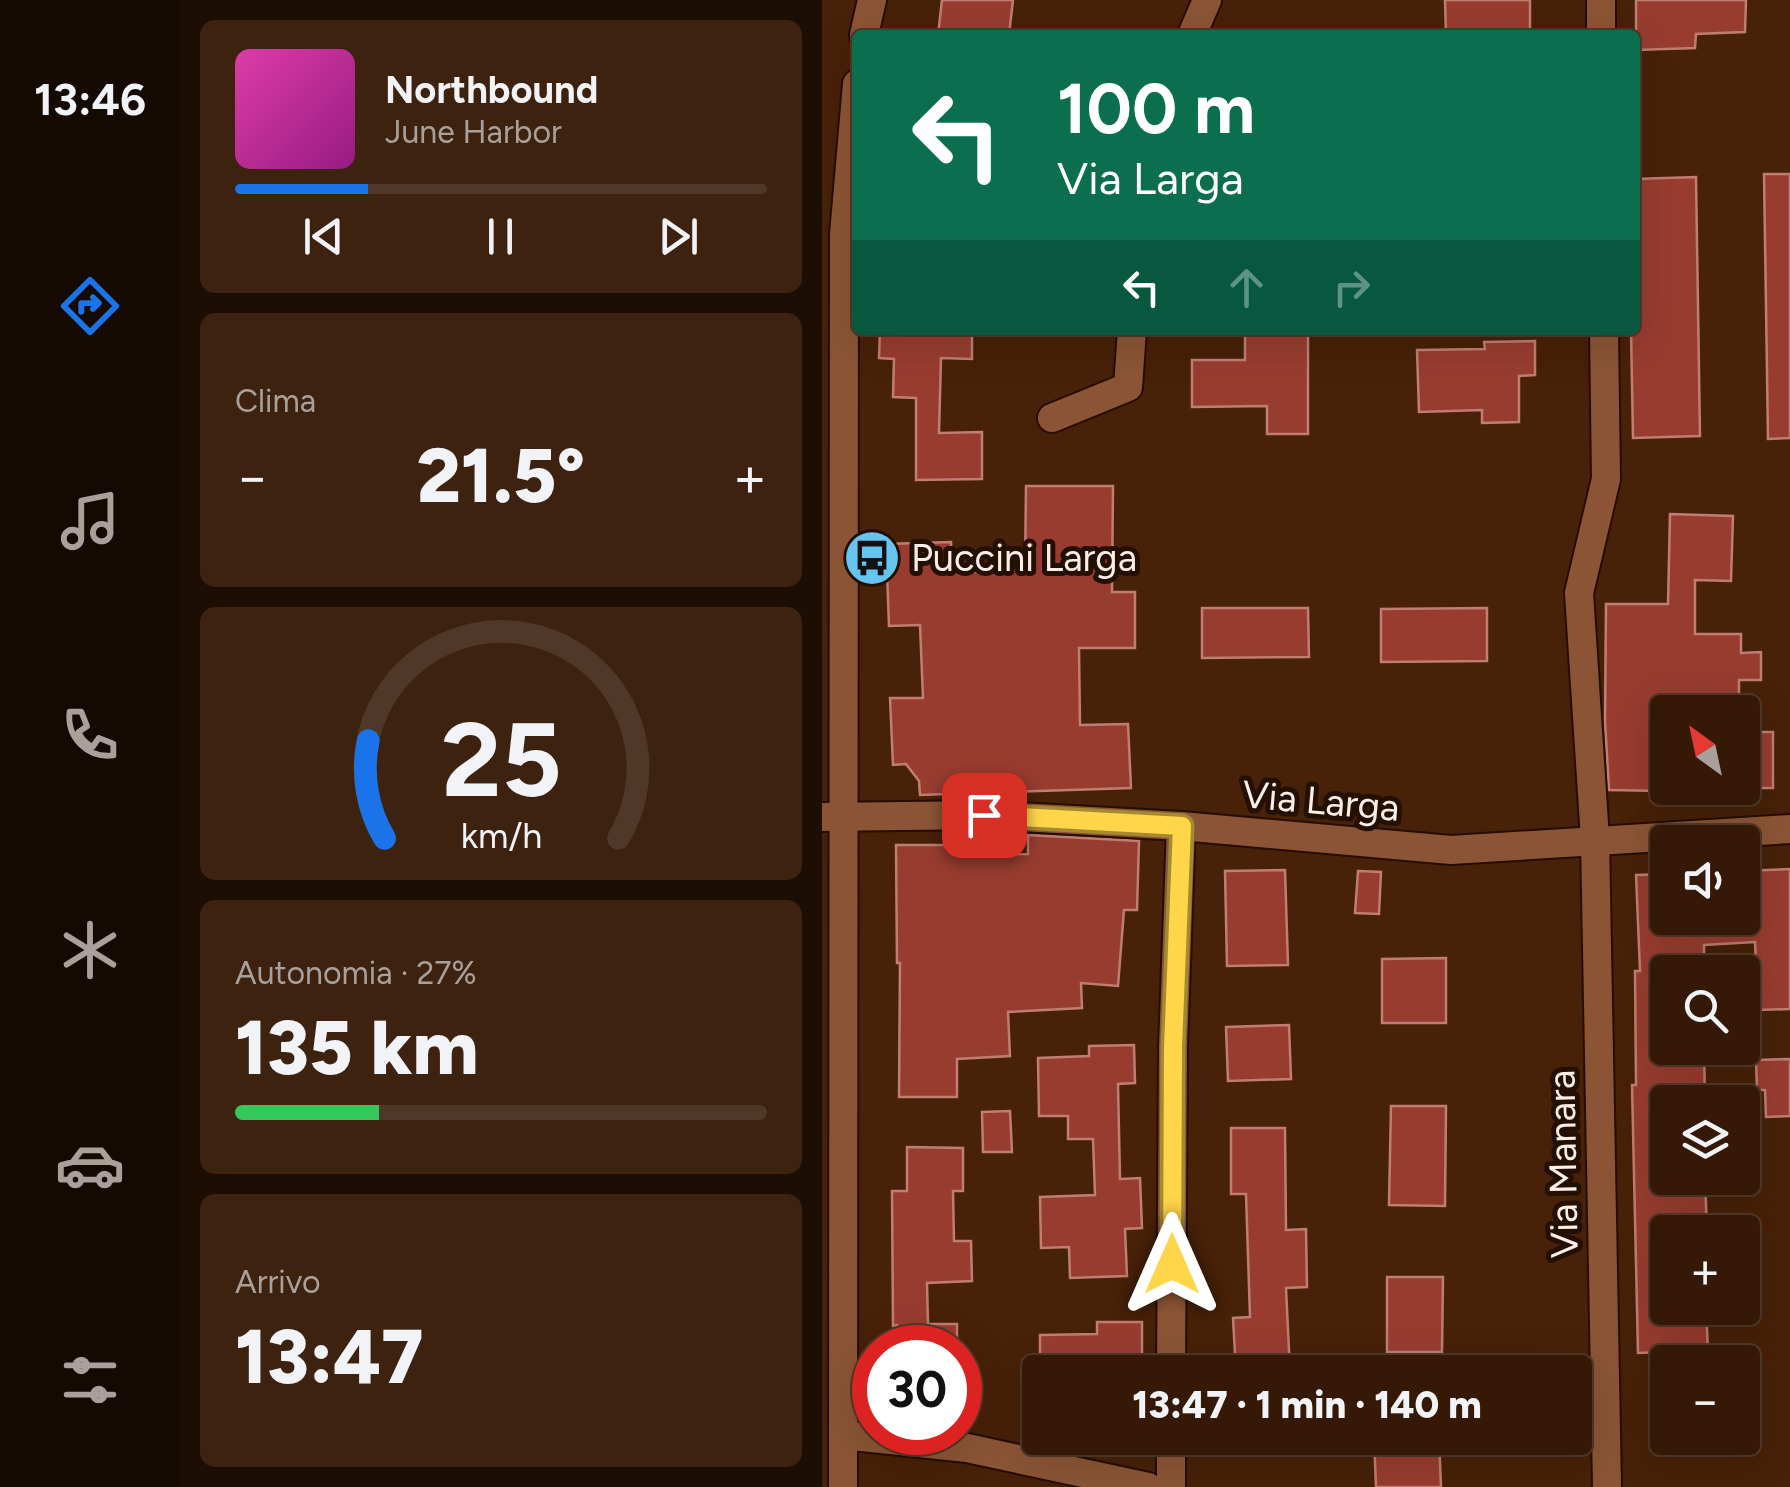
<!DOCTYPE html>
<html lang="it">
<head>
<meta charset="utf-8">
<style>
  :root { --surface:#351906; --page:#3d2210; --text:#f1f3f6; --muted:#aaa09b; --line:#4f3828; --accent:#1a73e8 }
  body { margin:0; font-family:Figtree,sans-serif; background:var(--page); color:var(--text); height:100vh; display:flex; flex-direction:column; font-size:38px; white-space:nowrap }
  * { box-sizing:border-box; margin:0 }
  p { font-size:32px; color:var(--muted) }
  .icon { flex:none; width:55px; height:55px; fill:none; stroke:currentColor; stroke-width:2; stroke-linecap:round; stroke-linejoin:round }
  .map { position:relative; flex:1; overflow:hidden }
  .side { display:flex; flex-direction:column; gap:20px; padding:20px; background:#1d0e03; width:642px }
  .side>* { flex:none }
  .banner { position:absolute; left:30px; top:30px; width:788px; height:305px; border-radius:10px; box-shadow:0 10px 40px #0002,0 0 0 2px var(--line); background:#0b6e4f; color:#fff; overflow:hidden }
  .needle { width:65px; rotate:327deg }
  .buttons { position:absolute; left:828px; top:695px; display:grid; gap:20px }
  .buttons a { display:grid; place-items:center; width:110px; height:110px; border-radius:10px; background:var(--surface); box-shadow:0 10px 40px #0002,0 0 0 2px var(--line); font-size:50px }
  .speed { position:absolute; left:30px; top:1325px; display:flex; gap:20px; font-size:50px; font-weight:700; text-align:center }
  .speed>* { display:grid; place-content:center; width:130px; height:130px; border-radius:50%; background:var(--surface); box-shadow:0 10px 40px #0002,0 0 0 2px var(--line); line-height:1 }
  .speed .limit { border:15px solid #d22; background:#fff; color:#111 }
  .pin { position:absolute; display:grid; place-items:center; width:85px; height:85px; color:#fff; margin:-42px; border-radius:20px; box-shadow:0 5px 15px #0006 }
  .me { position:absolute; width:110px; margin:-55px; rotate:0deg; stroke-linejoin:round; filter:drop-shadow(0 0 8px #0008) }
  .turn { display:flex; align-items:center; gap:35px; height:210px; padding:0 40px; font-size:45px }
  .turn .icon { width:130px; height:130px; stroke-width:2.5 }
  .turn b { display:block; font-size:70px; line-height:85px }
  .lanes { display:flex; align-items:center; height:95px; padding:0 40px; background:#0003; justify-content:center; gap:50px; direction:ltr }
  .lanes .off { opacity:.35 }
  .big { font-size:75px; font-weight:800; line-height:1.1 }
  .side .tile { flex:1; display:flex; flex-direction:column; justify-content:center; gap:15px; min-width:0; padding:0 35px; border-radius:15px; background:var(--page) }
  .side .dial { align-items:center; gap:0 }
  .dial svg { height:260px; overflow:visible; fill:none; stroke:var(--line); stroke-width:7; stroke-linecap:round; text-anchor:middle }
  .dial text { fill:var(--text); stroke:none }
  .song { display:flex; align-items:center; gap:30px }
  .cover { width:120px; height:120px; border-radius:15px; background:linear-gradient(135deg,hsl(320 70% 55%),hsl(310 70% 35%)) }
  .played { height:10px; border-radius:5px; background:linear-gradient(90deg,var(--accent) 25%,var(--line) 25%) }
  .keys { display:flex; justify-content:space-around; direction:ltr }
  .heat { display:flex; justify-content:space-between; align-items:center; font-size:55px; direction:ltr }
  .charge { height:15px; border-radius:8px; background:linear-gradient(90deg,#34c759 27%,var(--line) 0) }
  .trip { position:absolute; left:200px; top:1355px; width:570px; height:100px; border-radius:10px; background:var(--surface); box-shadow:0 10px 40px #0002,0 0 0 2px var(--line); font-weight:800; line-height:100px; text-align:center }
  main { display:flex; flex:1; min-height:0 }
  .tab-bar { display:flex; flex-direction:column; width:180px; justify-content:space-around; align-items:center; background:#150a02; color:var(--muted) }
  .tab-bar .icon { width:70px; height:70px }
  .tab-bar .active { color:var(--accent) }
  .tab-bar b { font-size:45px; color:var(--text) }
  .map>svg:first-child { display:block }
  .building { fill:#983c30; stroke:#c07d72; stroke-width:2.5 }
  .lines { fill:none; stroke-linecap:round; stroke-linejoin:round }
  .minor-casing { stroke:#270d00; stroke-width:32 }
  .tertiary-casing { stroke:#270d00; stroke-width:32 }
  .minor { stroke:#8b5535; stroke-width:28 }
  .tertiary { stroke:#8b5535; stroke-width:28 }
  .route-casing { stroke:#a68a30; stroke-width:25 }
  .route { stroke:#ffd54a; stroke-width:18 }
  .labels { text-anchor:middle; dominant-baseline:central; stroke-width:10; stroke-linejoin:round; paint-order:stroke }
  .poi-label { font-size:38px; fill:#fbeee7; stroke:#240f03; text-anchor:start }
  .street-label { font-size:38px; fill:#fbeee7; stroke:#240f03 }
</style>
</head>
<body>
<main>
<nav class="tab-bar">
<b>13:46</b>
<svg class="icon active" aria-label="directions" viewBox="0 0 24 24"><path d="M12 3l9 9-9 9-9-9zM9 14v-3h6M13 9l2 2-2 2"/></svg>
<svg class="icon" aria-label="music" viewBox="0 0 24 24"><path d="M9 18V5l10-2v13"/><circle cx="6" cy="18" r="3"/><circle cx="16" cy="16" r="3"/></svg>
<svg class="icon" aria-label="phone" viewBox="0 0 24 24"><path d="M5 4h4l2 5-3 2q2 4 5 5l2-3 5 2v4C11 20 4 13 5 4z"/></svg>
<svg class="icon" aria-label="climate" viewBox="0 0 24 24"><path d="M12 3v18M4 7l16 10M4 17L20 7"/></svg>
<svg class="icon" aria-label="car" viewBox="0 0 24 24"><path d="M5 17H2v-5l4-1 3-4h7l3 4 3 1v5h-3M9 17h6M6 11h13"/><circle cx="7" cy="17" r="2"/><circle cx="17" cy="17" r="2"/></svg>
<svg class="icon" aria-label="filters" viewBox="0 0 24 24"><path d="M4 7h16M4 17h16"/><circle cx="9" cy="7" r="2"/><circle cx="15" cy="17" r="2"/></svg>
</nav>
<section class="side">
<div class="tile">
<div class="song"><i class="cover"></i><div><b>Northbound</b><p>June Harbor</p></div></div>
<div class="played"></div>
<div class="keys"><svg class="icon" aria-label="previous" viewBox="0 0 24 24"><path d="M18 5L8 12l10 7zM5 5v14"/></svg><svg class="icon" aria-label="pause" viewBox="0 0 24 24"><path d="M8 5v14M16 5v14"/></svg><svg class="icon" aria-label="next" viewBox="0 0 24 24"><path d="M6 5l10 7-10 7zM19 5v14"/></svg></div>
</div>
<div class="tile"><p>Clima</p>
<div class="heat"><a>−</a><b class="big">21.5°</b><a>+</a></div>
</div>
<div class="tile dial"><svg viewBox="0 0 100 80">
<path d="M14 69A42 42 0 1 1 86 69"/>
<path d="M14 69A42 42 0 0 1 9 39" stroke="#1a73e8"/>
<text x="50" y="56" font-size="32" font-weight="700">25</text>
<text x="50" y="72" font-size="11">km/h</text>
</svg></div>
<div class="tile"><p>Autonomia · 27%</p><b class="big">135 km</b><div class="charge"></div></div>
<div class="tile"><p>Arrivo</p><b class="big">13:47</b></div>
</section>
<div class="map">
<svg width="968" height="1487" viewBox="0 0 968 1487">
  <rect width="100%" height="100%" fill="#472108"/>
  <g class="building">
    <polygon points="120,0 191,0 187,35 116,35"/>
    <polygon points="623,0 708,0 708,35 624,35"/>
    <polygon points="814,0 924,0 923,32 874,34 873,48 814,50"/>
    <polygon points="942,174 968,174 968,438 946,439"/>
    <polygon points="874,177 878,436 811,438 809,330 812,330 812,179"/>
    <polygon points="58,330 150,333 150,359 119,358 117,433 160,432 160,479 94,480 94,398 71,397 72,359 57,358"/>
    <polygon points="423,330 486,330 486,434 445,434 445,406 370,407 370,360 423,360"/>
    <polygon points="713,341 713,375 697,376 697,422 660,423 660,410 597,412 595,350 663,349 662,342"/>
    <polygon points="204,486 291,486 290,592 313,592 313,648 257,648 258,725 306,724 309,788 98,795 97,781 84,764 71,765 68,698 101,698 98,625 67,626 64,544 129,542 130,572 203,571"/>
    <polygon points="848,514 911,516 909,581 873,580 873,634 919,634 919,653 939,652 939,680 917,680 917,712 839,712 838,791 787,790 783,722 784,604 846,604"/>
    <polygon points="380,608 486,608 487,657 380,658"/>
    <polygon points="665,608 665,661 559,662 559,609"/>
    <rect x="920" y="732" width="31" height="56"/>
    <polygon points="206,835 317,841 315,910 302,910 296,986 259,983 260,1008 186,1012 188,1056 135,1059 135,1097 77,1097 78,963 75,963 74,845 136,845 136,856 206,854"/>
    <polygon points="968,869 968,1009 936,1010 933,942 882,945 882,972 845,972 845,1048 882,1048 883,1102 845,1102 845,1178 883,1178 885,1232 845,1232 845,1308 884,1308 886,1350 816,1353 810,1085 814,1085 813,971 818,971 814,875 845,874 845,918 920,918 920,871"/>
    <polygon points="463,870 466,965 405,966 403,871"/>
    <polygon points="536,871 559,872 557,914 533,913"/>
    <polygon points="624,958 624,1023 560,1023 560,959"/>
    <polygon points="467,1025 469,1079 406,1081 404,1027"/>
    <polygon points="312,1045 313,1083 296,1084 298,1179 318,1178 320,1228 303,1229 305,1276 248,1278 247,1247 219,1248 218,1197 273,1195 271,1139 246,1139 246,1116 217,1116 216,1058 267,1056 267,1046"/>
    <polygon points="968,1059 968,1116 944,1117 943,1090 935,1090 934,1060"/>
    <polygon points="569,1106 624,1106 623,1206 567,1205"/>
    <polygon points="188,1111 190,1152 161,1152 160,1112"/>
    <polygon points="409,1128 463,1128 464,1230 484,1229 485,1287 464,1288 468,1371 414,1372 411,1318 428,1317 424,1194 409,1194"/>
    <polygon points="85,1147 141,1148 141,1191 131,1191 132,1241 149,1241 150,1281 105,1283 106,1324 135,1324 135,1348 75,1348 75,1325 71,1326 70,1191 85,1191"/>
    <polygon points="565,1277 621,1277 620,1352 565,1352"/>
    <polygon points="275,1322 320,1322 320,1369 304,1369 304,1372 218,1372 218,1335 275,1334"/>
    <polygon points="552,1438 617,1438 619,1487 554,1487"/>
  </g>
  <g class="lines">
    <g class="minor-casing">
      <g id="minor">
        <polyline points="779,0 779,35"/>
        <polyline points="370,35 385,0"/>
        <polyline points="782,330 784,479 757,593 773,839 785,1487"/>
        <polyline points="230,418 306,387 310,330"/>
        <polyline points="0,817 162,815 359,826 629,850 968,829"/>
        <polyline points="349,1372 351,1047 359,826"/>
        <polyline points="21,1435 145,1448 326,1487"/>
        <polyline points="349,1487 349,1438"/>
      </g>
    </g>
    <g class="tertiary-casing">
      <g id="tertiary">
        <polyline points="42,35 50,0"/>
        <polyline points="21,1487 22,235 35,84"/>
      </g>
    </g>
    <use href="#minor" class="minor"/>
    <use href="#tertiary" class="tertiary"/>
  </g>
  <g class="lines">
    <g class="route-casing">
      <polyline id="route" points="162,815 360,826 351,1047 350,1264"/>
    </g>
    <use href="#route" class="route"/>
  </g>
  <defs>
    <g id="bus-disc" transform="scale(2.875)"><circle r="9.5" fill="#66c4ef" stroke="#240f03"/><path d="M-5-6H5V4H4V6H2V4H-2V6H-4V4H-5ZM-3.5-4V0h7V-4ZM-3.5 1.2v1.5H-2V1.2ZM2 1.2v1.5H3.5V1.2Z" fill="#111"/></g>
  </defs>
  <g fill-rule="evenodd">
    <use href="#bus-disc" x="50" y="558"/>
  </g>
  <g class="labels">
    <g class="poi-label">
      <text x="89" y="558">Puccini Larga</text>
    </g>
    <g class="street-label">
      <text transform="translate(499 801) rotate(5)">Via Larga</text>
      <text transform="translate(741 1164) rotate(-91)">Via Manara</text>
    </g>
  </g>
</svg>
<div class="buttons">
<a><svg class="needle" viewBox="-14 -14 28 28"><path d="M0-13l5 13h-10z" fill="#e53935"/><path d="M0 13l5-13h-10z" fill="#aaa09b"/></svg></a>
<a><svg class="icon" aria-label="sound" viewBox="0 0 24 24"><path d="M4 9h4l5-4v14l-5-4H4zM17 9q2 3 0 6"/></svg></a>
<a><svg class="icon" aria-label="search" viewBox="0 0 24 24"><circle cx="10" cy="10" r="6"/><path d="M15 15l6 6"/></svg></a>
<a><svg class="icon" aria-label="layers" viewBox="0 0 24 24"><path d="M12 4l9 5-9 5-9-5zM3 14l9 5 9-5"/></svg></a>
<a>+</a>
<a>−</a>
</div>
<div class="speed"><div class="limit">30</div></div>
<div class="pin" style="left:162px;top:815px;background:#d93025"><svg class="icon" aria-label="arrive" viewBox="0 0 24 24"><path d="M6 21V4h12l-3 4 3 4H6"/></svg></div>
<svg class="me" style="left:350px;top:1264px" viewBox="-20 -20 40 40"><path d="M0-17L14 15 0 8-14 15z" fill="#ffd54a" stroke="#fff" stroke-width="4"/></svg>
<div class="trip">13:47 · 1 min · 140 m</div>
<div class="banner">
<div class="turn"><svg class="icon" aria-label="left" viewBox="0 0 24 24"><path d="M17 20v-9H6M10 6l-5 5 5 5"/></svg><div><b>100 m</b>Via Larga</div></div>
<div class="lanes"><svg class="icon" aria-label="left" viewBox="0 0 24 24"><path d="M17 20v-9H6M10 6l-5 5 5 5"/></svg><svg class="icon off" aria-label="ahead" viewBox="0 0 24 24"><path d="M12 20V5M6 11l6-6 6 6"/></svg><svg class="icon off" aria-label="right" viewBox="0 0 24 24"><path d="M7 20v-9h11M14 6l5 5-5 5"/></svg></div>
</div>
</div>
</main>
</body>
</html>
